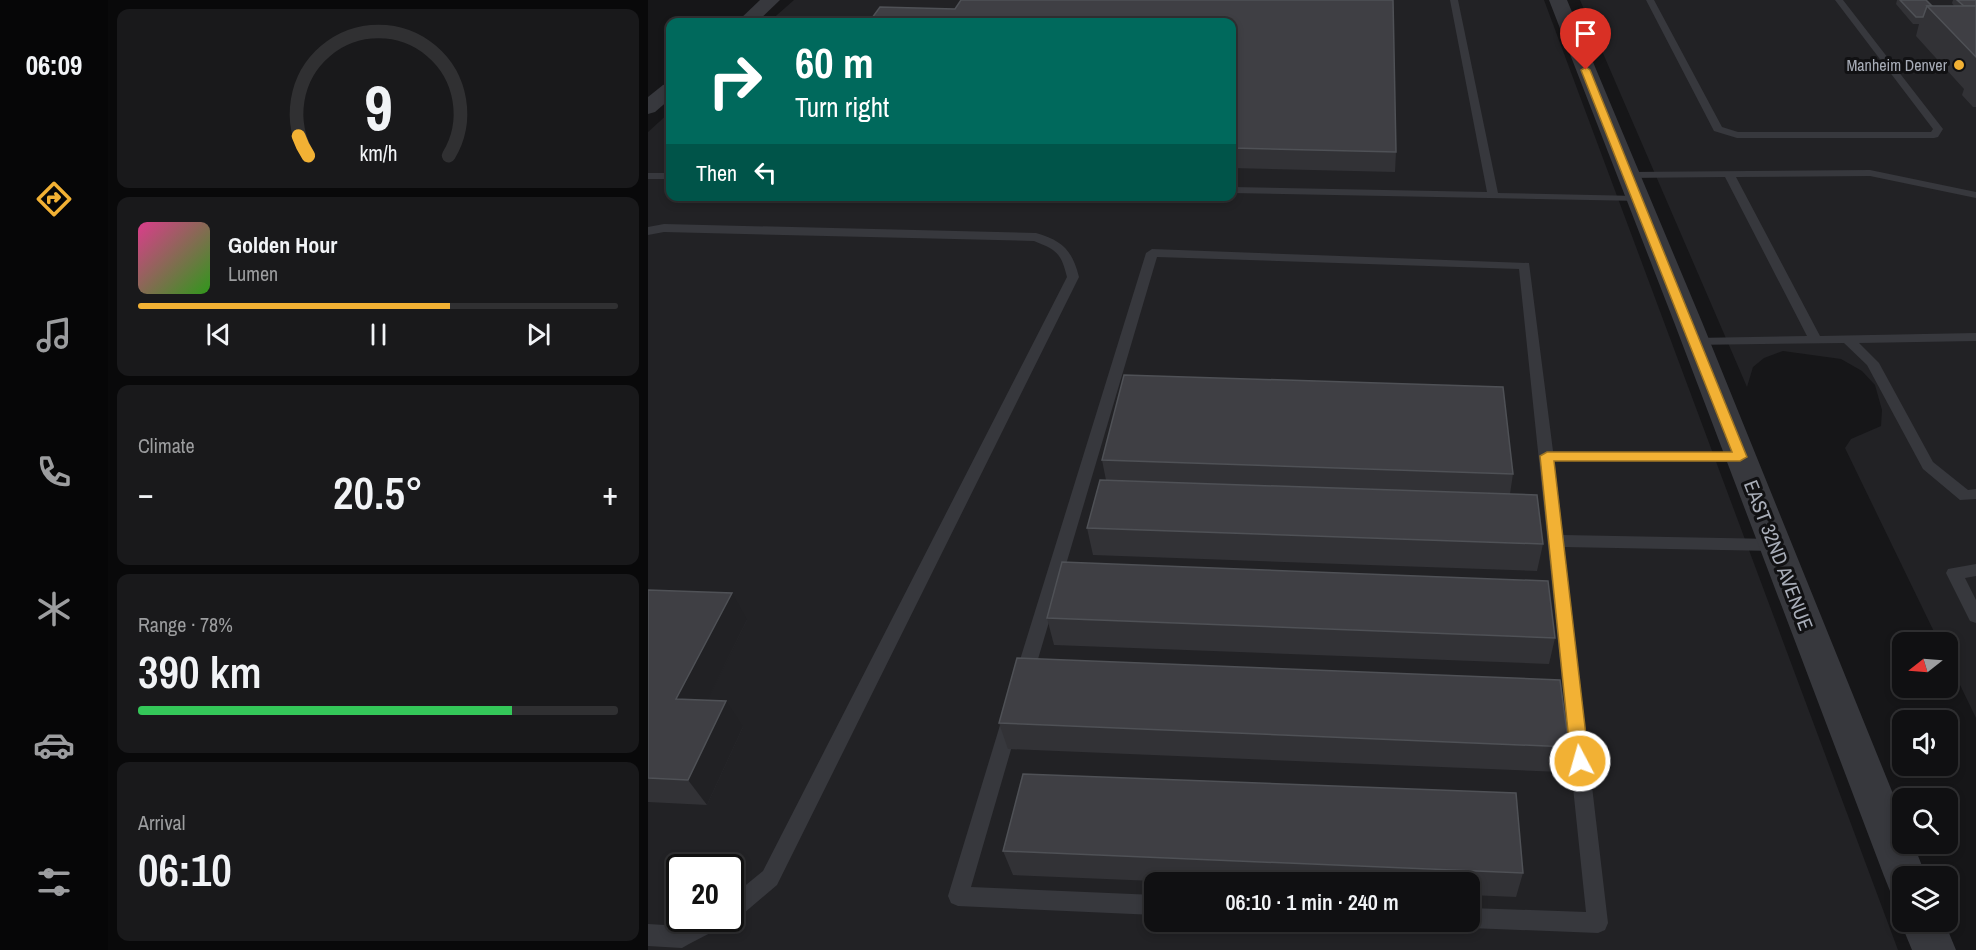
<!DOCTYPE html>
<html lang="en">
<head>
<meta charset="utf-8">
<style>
  :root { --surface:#101012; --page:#19191b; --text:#f1f3f6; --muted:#9c9d9f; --line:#303032; --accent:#f2b134 }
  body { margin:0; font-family:"Archivo Narrow",sans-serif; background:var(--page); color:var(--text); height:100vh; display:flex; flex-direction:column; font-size:22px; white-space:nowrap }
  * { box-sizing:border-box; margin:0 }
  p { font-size:20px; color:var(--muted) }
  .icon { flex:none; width:33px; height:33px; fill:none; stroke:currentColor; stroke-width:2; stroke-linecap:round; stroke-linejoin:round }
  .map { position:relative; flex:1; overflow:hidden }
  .sheet { display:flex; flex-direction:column; gap:9px; padding:9px; background:#09090a; width:540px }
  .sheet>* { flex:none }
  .top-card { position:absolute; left:18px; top:18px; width:570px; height:183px; border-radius:12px; box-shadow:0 3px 9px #0003,0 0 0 2px var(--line); background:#00695c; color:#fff; overflow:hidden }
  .needle { width:39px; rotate:253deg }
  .controls { position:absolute; left:1244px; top:632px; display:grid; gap:12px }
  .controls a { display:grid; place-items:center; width:66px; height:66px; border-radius:12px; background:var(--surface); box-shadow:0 3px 9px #0003,0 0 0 2px var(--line); font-size:30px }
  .speed { position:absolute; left:18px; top:854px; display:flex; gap:12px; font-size:30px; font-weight:700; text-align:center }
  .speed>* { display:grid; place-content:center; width:78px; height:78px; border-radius:50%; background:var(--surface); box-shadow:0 3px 9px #0003,0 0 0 2px var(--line); line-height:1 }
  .speed .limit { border:3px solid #111; border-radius:9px; background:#fff; color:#111 }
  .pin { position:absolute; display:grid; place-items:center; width:51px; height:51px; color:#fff; margin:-62px -26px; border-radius:50% 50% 50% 0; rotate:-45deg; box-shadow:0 0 6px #0007 }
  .pin .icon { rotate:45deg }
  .me { position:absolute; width:66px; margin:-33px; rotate:354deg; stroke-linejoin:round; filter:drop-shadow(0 0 4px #0008) }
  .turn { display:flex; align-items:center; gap:21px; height:126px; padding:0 30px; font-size:27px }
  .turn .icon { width:78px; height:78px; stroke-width:2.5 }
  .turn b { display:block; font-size:42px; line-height:51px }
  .then { display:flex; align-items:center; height:57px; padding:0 30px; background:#0003; gap:12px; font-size:22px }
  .big { font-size:45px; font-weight:600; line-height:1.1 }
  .sheet .card { flex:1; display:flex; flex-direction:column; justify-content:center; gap:9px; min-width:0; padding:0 21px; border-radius:12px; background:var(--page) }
  .sheet .dial { align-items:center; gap:0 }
  .dial svg { height:156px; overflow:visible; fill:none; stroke:var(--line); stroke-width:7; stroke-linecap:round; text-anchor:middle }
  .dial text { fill:var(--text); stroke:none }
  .song { display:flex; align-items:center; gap:18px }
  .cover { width:72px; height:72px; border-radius:9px; background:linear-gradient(135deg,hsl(330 70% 55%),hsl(110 70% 35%)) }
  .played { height:6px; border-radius:3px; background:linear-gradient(90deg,var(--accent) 65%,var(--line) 65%) }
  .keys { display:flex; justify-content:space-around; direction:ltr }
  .heat { display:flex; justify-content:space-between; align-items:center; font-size:33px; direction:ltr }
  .charge { height:9px; border-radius:4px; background:linear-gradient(90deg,#34c759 78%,var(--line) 0) }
  .trip { position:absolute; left:496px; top:872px; width:336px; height:60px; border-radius:12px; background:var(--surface); box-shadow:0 3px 9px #0003,0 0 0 2px var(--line); font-weight:600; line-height:60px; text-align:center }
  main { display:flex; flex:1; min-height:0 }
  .dock { display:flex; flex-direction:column; width:108px; justify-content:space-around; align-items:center; background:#060607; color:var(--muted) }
  .dock .icon { width:42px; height:42px }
  .dock .active { color:var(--accent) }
  .dock b { font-size:27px; color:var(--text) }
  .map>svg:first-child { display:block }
  .built { fill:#222225; fill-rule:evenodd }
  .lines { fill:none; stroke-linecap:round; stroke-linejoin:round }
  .service { fill:#37383d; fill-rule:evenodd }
  .minor { fill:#37383d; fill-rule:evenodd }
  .wall { fill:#323236 }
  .shaded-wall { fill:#212124 }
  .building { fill:#3f3f44; stroke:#4f5156; stroke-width:1.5 }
  .route { fill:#f2b134; stroke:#9d7322; stroke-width:1.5 }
  .poi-dot { fill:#f2b134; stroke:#111113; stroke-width:2 }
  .labels { text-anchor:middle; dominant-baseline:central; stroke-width:6; stroke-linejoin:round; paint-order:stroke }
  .far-poi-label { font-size:16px; fill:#a8adb8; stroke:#111113; text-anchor:end }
  .street-label { font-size:20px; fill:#a8adb8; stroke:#111113 }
</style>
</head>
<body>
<main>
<nav class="dock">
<b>06:09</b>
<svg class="icon active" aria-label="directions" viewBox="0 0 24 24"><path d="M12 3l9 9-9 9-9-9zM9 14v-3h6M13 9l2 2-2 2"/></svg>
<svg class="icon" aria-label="music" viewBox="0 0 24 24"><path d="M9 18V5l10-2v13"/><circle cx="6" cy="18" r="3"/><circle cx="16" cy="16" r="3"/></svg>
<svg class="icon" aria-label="phone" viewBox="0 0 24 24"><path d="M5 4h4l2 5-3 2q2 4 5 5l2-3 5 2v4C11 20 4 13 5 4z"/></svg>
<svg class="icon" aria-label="climate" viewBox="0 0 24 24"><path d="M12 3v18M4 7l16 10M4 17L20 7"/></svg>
<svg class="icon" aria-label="car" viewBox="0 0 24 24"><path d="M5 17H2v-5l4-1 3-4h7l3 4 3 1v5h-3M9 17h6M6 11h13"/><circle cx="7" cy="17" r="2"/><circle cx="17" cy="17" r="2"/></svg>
<svg class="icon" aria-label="filters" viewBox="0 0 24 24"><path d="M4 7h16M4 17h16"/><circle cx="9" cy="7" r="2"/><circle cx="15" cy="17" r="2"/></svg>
</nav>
<section class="sheet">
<div class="card dial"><svg viewBox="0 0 100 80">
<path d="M14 69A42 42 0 1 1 86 69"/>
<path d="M14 69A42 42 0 0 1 9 59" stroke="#f2b134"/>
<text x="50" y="56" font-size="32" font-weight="700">9</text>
<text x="50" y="72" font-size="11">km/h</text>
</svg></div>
<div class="card">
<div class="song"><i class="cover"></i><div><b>Golden Hour</b><p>Lumen</p></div></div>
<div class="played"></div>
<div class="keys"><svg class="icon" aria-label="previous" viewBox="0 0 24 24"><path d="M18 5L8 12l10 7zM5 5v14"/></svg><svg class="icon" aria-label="pause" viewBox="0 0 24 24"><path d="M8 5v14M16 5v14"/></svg><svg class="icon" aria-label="next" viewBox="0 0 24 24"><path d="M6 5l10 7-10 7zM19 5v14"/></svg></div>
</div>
<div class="card"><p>Climate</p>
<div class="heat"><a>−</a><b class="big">20.5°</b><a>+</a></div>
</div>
<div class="card"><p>Range · 78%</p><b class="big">390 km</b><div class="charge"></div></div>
<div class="card"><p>Arrival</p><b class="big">06:10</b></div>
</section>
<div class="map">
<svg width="1328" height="950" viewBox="0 0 1328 950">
  <rect width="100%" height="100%" fill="#161618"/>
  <g class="built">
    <path d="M146,0H896L1250,950H0V132L22,112V196H584V22H121ZM32,867H82V918H32ZM507,882H822V921H507Z"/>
    <polygon points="932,0 1328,0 1328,718 1299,658 1299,642 1291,642 1197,448 1203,439 1233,426 1234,410 1227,385 1214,371 1193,359 1135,351 1116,358 1105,367 1099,387"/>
  </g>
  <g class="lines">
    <g class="service">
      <polygon points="802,0 810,0 850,193 990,196 996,199 994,201 584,193 584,187 839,192"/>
      <polygon points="998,0 1006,0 1074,127 1090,132 1283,132 1285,129 1187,0 1195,0 1295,129 1290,137 1286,138 1089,138 1066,131"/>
      <polygon points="1222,170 1328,192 1328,198 1222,176 1088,177 1172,336 1328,333 1328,341 1211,343 1231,363 1285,462 1320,490 1328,489 1328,499 1312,500 1275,469 1219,365 1196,343 1042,345 1040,342 1047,338 1159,336 1077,177 980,178 975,175 980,172"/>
      <rect x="0" y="173" width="22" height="6"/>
      <path d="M16,224L388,233C415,241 424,250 431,277L129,885L89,919L41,944L34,948L0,946V924L33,926L50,918H82V898L115,871L419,277C413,253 409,250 386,241L16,232L0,235V227Z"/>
      <polygon points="504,249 881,263 905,451 1097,453 1099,457 1092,462 906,461 915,535 1127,539 1133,541 1135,545 1133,549 1127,551 916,547 960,923 957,930 950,933 822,928 815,925 813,921 822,921 822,908 938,912 871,269 509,257 385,676 382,681 376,683 370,681 367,676 498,253"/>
      <polygon points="1328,564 1328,576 1317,578 1328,600 1328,623 1322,621 1298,573 1300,569"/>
      <polygon points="362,714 368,716 371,722 323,887 507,895 507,915 310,906 303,903 300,896 353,722 356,716"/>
    </g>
    <g class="minor">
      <polygon points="112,0 132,0 109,22 89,22"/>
      <polygon points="901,0 919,0 1054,322 1254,816 1254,843 1265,843 1278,876 1254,876 1254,895 1242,891 1236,876 1026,322"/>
      <polygon points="22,83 22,99 7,112 0,114 0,97 15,85"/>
      <polygon points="1254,916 1254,921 1296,921 1308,950 1264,950 1252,921"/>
    </g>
  </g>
  <g class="wall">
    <polygon points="1249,0 1278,0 1284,6 1306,6 1304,3 1305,0 1328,0 1328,107 1325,107 1314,95 1316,89 1268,36 1271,24 1265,24 1248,4"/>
    <polygon points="584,22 748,152 747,172 584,168"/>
    <polygon points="454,460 865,474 862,494 895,544 889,571 445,555 439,528 458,480"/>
    <polygon points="0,590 99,620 59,700 95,727 59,805 0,802"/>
    <polygon points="399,618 907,638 901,664 406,645"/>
    <polygon points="351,723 921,747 913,772 360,749"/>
    <polygon points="355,851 875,873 868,897 822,895 822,882 530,882 365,875"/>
  </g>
  <g class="shaded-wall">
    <polygon points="84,593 99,620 47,725 28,699"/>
    <polygon points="78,701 95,727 59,805 40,780"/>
  </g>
  <g class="building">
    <polygon points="313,0 745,0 748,152 584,148 584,22 221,22 232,7 307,9"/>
    <polygon points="1252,0 1278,0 1284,6 1279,6 1275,17 1268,17"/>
    <polygon points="1309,0 1328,0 1328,6 1316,6"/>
    <polygon points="1279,6 1328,6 1328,57"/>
    <polygon points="476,375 855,387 865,474 454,460"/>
    <polygon points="452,480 889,495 895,544 439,528"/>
    <polygon points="414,562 900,581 907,638 399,618"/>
    <polygon points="0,590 84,593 28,699 78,701 40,780 0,778"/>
    <polygon points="369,658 912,680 921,747 351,723"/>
    <polygon points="375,774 868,793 875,873 355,851"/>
  </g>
  <polygon class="route" points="938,67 942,70 1099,457 1092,461 906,461 941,761 938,767 932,769 926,767 923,761 892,456 899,452 1084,452 933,70"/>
  <circle class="poi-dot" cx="1311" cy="65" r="6"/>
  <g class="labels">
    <g class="far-poi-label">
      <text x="1299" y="65">Manheim Denver</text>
    </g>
    <g class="street-label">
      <text transform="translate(1131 555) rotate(69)">EAST 32ND AVENUE</text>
    </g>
  </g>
</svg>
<div class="controls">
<a><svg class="needle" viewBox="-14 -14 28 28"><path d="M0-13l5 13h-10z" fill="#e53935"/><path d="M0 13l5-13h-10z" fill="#9c9d9f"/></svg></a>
<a><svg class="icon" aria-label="sound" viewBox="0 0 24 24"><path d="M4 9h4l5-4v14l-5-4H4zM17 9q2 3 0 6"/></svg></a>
<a><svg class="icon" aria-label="search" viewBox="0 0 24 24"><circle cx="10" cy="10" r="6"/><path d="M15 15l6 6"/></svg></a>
<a><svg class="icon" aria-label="layers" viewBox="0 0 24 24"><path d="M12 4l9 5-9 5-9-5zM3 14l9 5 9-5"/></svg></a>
</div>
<div class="speed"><div class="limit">20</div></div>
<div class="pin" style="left:938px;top:70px;background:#d93025"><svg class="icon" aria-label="arrive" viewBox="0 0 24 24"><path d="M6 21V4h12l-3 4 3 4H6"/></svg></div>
<svg class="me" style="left:932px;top:761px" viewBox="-20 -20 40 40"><circle r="17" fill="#f2b134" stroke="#fff" stroke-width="3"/><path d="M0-11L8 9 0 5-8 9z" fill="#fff"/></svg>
<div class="trip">06:10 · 1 min · 240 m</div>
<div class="top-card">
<div class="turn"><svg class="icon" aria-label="right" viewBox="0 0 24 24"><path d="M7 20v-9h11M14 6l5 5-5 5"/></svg><div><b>60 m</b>Turn right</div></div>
<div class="then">Then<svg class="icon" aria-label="left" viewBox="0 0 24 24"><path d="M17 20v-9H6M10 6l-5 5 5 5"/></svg></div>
</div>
</div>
</main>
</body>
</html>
